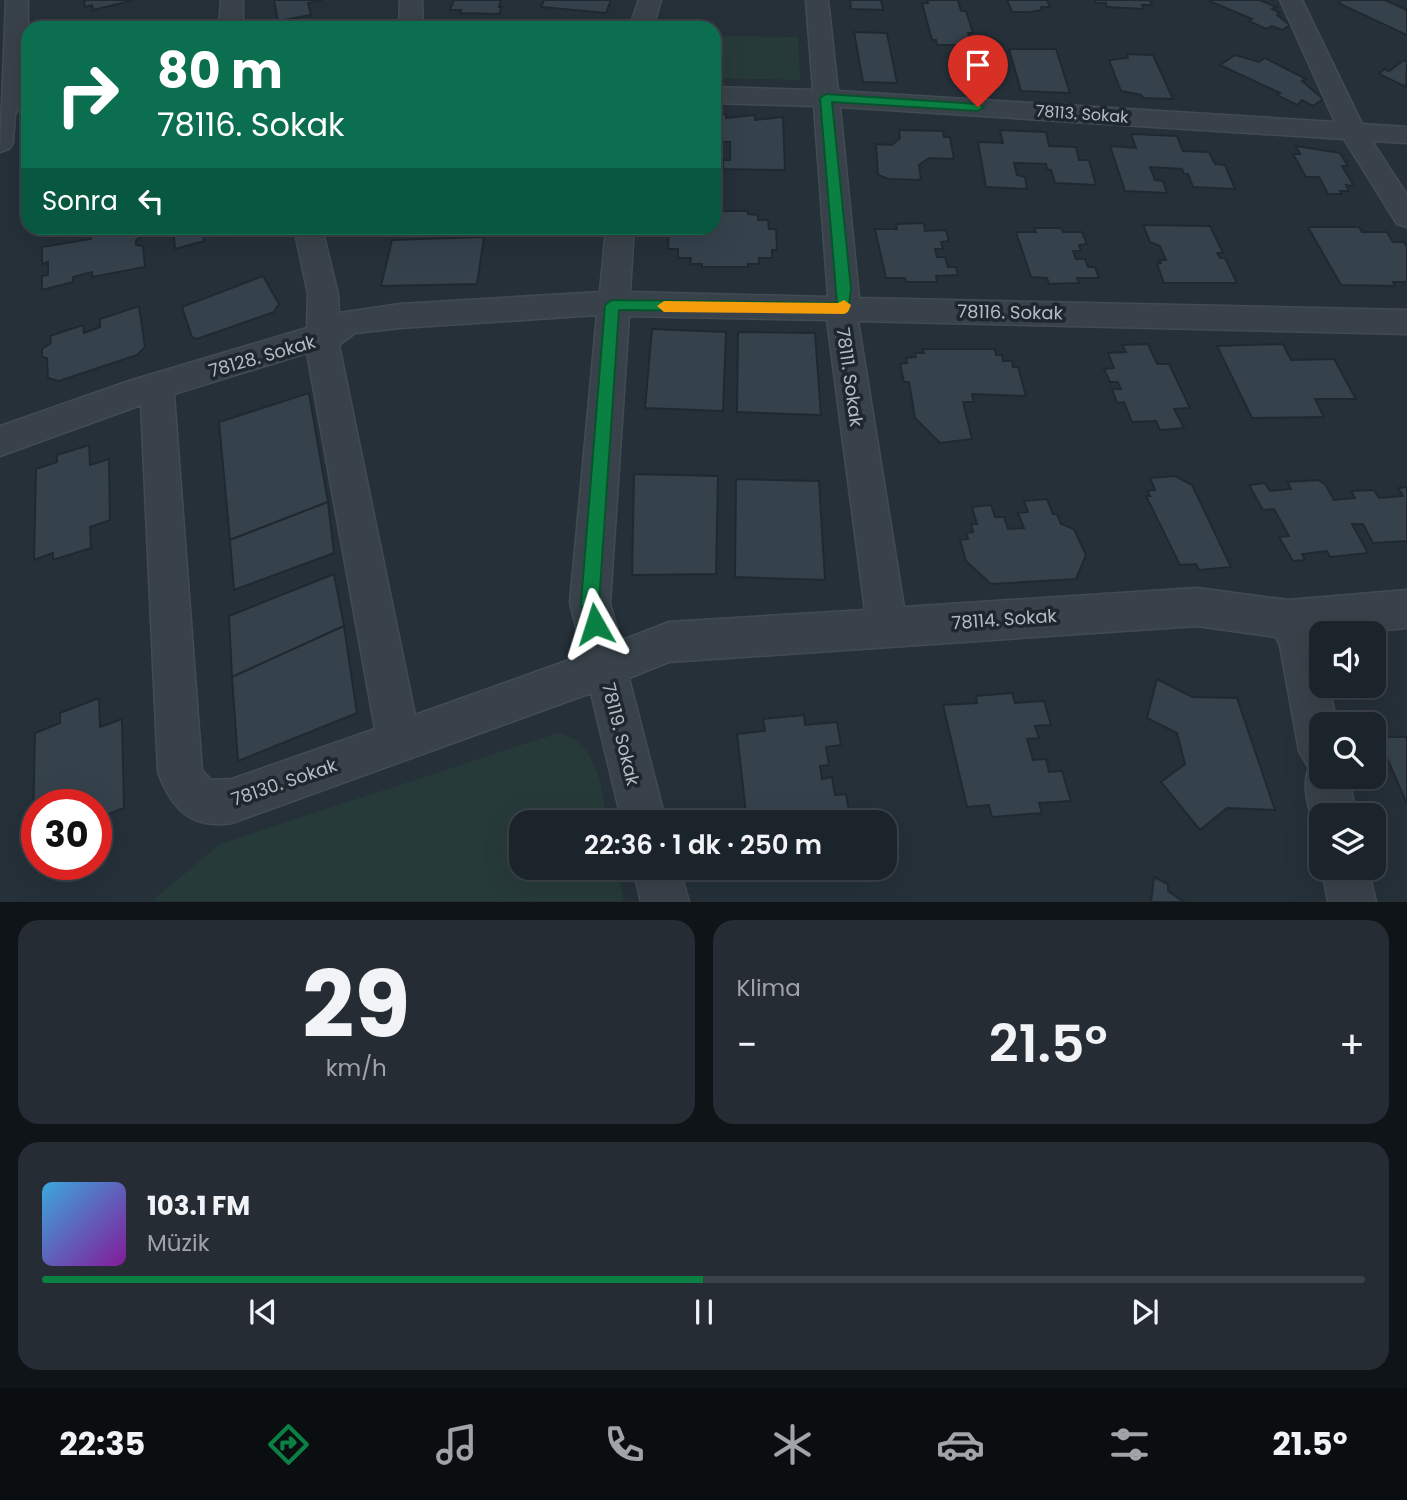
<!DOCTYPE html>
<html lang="tr">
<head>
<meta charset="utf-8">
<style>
  :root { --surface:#1c242b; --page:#252c33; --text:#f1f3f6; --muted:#a0a4a9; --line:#3a4147; --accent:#0b8043 }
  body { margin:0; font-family:Poppins,sans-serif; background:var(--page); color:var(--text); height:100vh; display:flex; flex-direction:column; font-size:26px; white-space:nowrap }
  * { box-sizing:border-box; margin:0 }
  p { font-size:23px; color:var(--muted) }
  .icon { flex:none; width:38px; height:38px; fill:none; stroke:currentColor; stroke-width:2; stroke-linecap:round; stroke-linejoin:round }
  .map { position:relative; height:902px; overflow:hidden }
  .sheet { display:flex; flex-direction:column; gap:18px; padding:18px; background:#0f1418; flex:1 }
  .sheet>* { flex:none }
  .hud { position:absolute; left:21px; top:21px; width:700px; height:214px; border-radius:21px; box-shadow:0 7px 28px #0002,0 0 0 2px var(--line); background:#0b6e4f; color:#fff; overflow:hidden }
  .controls { position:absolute; left:1309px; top:621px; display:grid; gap:14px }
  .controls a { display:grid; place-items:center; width:77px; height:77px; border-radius:14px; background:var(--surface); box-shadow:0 7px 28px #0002,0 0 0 2px var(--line); font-size:35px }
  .speed { position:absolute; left:21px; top:789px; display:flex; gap:14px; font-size:35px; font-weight:700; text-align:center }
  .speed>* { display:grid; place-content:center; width:91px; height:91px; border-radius:50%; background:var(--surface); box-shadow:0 7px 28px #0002,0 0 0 2px var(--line); line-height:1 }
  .speed .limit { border:10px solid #d22; background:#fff; color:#111 }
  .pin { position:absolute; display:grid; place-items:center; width:60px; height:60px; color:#fff; margin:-72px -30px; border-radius:50% 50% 50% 0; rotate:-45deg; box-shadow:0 0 7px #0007 }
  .pin .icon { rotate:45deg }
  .me { position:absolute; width:77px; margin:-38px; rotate:354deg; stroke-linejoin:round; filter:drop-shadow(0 0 5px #0008) }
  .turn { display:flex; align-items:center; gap:24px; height:147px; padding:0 21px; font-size:32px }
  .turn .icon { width:91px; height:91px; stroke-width:2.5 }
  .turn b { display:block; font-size:49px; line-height:60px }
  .then { display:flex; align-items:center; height:66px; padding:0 21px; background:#0003; gap:14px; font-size:26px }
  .big { font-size:52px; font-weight:600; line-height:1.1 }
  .sheet .widget { flex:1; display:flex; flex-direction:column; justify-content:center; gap:10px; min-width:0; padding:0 24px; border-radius:21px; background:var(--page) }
  .sheet .dial { align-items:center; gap:0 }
  .dial b { font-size:91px; line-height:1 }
  .song { display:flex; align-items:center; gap:21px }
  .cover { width:84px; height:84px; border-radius:10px; background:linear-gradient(135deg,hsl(200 70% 55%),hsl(290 70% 35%)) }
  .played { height:7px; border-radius:4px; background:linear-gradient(90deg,var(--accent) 50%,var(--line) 50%) }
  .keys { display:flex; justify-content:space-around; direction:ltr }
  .heat { display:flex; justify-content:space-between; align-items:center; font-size:38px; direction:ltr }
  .sheet .tiles { flex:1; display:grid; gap:18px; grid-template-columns:1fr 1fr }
  .widget:last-child { grid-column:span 2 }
  .trip { position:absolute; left:509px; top:810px; width:388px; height:70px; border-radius:21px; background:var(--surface); box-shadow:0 7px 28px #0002,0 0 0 2px var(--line); font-weight:600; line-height:70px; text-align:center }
  .tab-bar { display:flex; height:112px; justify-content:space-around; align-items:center; background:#0b0e11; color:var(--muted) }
  .tab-bar .icon { width:49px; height:49px }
  .tab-bar .current { color:var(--accent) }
  .tab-bar b { font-size:32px; color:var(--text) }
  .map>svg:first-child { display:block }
  .green { fill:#273a3a }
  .building { fill:#35424c; stroke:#202930; stroke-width:2 }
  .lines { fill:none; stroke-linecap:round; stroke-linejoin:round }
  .minor-casing { stroke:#424b52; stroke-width:3 }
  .minor { fill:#39424a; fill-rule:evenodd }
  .route { fill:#0b8043; stroke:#07532c; stroke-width:2 }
  .slow { fill:#f59e0b }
  .labels { text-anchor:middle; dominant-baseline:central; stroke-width:7; stroke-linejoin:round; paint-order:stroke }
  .far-street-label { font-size:16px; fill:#b4bdc5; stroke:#1e272e }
  .street-label { font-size:18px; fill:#b4bdc5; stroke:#1e272e }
</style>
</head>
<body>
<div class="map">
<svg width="1407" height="902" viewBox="0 0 1407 902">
  <rect width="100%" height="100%" fill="#253039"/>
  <g class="green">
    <polygon points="714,36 798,37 800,80 714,78"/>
    <path d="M558,733C598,741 601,789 608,822H522V868H617L624,901H152L220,844Z"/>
  </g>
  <g class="building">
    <polygon points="134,0 93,10 92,5 85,7 84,1 88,0"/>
    <polygon points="274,0 324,0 308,3 311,15 278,21"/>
    <polygon points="454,0 501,0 499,7 502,7 499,14 460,13 461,10 450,10"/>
    <polygon points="544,0 611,0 606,13 541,7"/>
    <polygon points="850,0 881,0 883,10 851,9"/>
    <polygon points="927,0 958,0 961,11 966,11 973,33 968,33 972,45 937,45 936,40 932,40 922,3 928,3"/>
    <polygon points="1007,0 1047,0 1050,7 1041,7 1042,10 1030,12 1012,12"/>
    <polygon points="1095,0 1150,0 1152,5 1142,5 1144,9 1107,7 1106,3 1096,3"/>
    <polygon points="1207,0 1260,0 1276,7 1272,9 1280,13 1277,15 1290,25 1282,30 1272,26 1266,29 1249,21 1252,19"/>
    <polygon points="1342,0 1385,0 1407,10 1407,35 1338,3"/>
    <polygon points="854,32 887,33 897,83 863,82"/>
    <polygon points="1009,49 1056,49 1070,93 1021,91"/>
    <polygon points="1127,54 1153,55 1173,99 1143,98 1141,95 1121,91 1109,60 1128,58"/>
    <polygon points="1235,55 1259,62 1265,58 1306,79 1302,81 1323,99 1313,106 1302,100 1297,105 1277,95 1280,93 1220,65"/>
    <polygon points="1404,60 1407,62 1406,87 1379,74 1384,69 1389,71"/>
    <polygon points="714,114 726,114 726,118 755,115 755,120 783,117 785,170 723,169 723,160 730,160 730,142 714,142"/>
    <polygon points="899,130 943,131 944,137 950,137 954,159 929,158 919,165 921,180 889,179 878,175 876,144 892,145 900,138"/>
    <polygon points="1000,130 1046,132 1049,146 1076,147 1079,160 1089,160 1096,185 1055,183 1051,170 1047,169 1046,164 1014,163 1017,175 1025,177 1027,189 986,187 978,142 1003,143"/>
    <polygon points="1131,134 1177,136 1183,151 1209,152 1215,164 1225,165 1235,189 1193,187 1188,174 1184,174 1182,169 1150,167 1155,180 1163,181 1167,193 1125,191 1110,146 1136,148"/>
    <polygon points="1296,146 1340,153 1348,166 1342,166 1354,186 1346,185 1349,191 1340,191 1342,194 1328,194 1319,177 1306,177 1293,154 1300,154"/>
    <polygon points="714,211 748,211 748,214 758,215 758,220 768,220 769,229 776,229 777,250 772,250 772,258 759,258 759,264 748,264 748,267 702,267 702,264 690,264 691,258 678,258 678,249 668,249 669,228 714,228"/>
    <polygon points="924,223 925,231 946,230 949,241 941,242 943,249 935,249 937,257 945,257 948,267 956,267 958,275 936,276 937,282 906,282 905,278 886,278 875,229 897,229 896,224"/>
    <polygon points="1143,225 1210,226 1223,253 1217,253 1220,258 1225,258 1237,283 1164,283 1157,264 1161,263 1159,260 1166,260 1160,246 1150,242"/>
    <polygon points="1308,227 1359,227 1362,232 1387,232 1393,242 1404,242 1407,247 1407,282 1393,282 1395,286 1341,285"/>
    <polygon points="116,228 141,228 142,236 136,240 136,245 143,246 145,267 92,277 92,272 73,277 73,282 42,290 42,276 48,275 48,262 42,264 42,247 91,239 91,234"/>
    <polygon points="179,228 269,228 222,237 222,232 203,236 204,241 175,249 174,236 179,234"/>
    <polygon points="1034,228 1061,228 1063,232 1082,232 1087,244 1079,245 1081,251 1073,251 1076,259 1085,259 1088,267 1095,267 1099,278 1077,278 1079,283 1049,284 1047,278 1031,277 1016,232 1036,232"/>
    <polygon points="484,237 477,284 381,286 392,240"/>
    <polygon points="263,276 279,304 274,312 197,339 192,337 182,307"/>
    <polygon points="139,306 145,347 137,355 59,381 48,378 47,358 42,357 42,349 51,343 50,336 83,325 84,333 100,327 100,319"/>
    <polygon points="652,329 726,332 723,411 645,408"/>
    <polygon points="738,332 815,333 821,415 737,412"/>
    <polygon points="1148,344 1157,364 1169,364 1190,408 1174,409 1184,428 1160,430 1156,421 1132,422 1124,402 1117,403 1112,389 1121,389 1118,382 1110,382 1104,369 1114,368 1108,353 1126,352 1122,345"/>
    <polygon points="1283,344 1291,360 1334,359 1356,399 1315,399 1324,417 1252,418 1217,346"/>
    <polygon points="923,349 995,349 996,355 1002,355 1003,361 1012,361 1013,367 1018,367 1026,396 972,394 974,402 963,402 972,439 940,443 915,418 909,382 904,382 900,364 907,363 906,358 916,357 915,353 924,353"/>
    <polygon points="309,393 328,502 230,540 219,422"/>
    <polygon points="89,445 90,465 109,459 110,520 90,527 91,548 53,560 53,553 34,560 36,469 57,462 57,455"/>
    <polygon points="634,474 718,476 716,574 632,575"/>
    <polygon points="1175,476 1192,485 1231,567 1199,570 1196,564 1180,565 1146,496 1150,496 1147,491 1155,490 1150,478"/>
    <polygon points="736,479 819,481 825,580 735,577"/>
    <polygon points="1318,480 1325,484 1334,500 1355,498 1351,491 1374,490 1379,498 1403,496 1398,488 1407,487 1407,541 1373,543 1363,524 1352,524 1368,553 1330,557 1327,551 1302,554 1305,560 1293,561 1279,537 1289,536 1274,509 1263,510 1249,485 1265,483 1270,491 1291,489 1287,482"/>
    <polygon points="1047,499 1053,514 1057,514 1061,524 1074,529 1086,555 1076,579 991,584 966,561 960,540 968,539 966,533 973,532 971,524 977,524 972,507 991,505 995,517 1004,517 1008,529 1024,528 1018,513 1028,512 1024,501"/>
    <polygon points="328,502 334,553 234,590 230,540"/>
    <polygon points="334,574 344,626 232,677 229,616"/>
    <polygon points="344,626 357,713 238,761 232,677"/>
    <polygon points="1157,679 1192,697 1237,698 1275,810 1227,808 1200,830 1161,782 1185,764 1177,733 1147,718"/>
    <polygon points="1012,693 1015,703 1044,701 1051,725 1035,726 1039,738 1027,739 1033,760 1046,759 1049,772 1062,771 1071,801 1039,803 1042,813 992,817 989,805 967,807 943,705 977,703 976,696"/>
    <polygon points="99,698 100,727 122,719 124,808 101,817 101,849 96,851 96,805 37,805 37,864 32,867 35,733 60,723 60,713"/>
    <polygon points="804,715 805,725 837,722 841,745 826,747 829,765 820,766 822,779 832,777 835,795 846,794 851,822 747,822 737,734 765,731 763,719"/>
    <polygon points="1378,737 1407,737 1407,804"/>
    <polygon points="1154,877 1168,884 1168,891 1184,902 1151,902"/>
  </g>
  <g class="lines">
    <g class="minor-casing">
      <g id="minor">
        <polygon points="6,0 28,0 28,96 15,114 13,143 9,149 0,152"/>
        <polygon points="221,0 243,0 243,28 219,28"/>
        <polygon points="400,0 422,0 423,28 399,28"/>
        <polygon points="639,0 661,0 653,28 629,28"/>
        <path d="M806,0H828L838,91L1335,122L1280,0H1302L1362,124L1407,127V143L1372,141L1407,195V227L1397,224L1344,139L840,107L859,298L1407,310V334L858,321L904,607L1197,588L1288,600L1407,590V628L1317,636L1321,648V686H1329L1337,724H1321V777H1349L1356,816H1321V833L1318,832C1310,814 1301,787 1309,768L1299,751L1280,646L1276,637L1197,626L669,662L629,678L666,822H622L591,693L232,823C191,830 171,808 158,772L141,405L0,456V426L129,381L307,328L308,294L294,228H322L338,294L339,313L400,304L600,292L606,228H634L630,292L828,297L814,106L714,103V87L813,90ZM597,315L570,603L583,655L415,715L339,345L355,333L400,328ZM629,316L827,320L865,610L669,622L620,641L610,603ZM307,353L375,729L232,779L211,780L202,770L174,394Z"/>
        <polygon points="633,868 679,868 689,902 641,902"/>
        <polygon points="1322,868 1368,868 1376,902 1328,902"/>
      </g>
    </g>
    <use href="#minor" class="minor"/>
  </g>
  <polygon class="route" points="826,94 978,104 984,107 978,111 832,102 851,289 848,312 619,310 599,603 604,624 601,630 595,633 588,630 581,603 605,305 612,300 837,303 820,98"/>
  <polygon class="slow" points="844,300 851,305 848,312 844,314 664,312 657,306 664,301 838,303"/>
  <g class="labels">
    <g class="far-street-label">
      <text transform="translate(1082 114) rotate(4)">78113. Sokak</text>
    </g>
    <g class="street-label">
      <text transform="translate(1010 312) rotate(1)">78116. Sokak</text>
      <text transform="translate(262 356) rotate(-16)">78128. Sokak</text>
      <text transform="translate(850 377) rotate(82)">78111. Sokak</text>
      <text transform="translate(1004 619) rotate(-4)">78114. Sokak</text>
      <text transform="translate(621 734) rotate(76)">78119. Sokak</text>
      <text transform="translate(284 782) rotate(-19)">78130. Sokak</text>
    </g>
  </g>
</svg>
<div class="controls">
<a><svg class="icon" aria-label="sound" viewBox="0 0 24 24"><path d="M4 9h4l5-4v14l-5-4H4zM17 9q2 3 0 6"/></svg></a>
<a><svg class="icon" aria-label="search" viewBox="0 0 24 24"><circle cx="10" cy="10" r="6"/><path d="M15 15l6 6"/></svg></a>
<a><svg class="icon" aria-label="layers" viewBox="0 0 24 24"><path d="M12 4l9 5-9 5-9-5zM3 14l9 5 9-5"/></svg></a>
</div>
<div class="speed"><div class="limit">30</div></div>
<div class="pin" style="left:978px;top:107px;background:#d93025"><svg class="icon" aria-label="arrive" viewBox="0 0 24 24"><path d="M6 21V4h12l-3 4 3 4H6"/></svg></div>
<svg class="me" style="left:595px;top:624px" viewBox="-20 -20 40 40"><path d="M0-17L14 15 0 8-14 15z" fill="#0b8043" stroke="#fff" stroke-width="4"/></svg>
<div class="trip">22:36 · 1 dk · 250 m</div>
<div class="hud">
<div class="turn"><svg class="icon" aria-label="right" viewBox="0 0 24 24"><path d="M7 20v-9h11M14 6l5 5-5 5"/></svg><div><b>80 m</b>78116. Sokak</div></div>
<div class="then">Sonra<svg class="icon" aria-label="left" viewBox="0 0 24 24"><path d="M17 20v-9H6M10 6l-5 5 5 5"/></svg></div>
</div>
</div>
<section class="sheet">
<div class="tiles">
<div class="widget dial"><b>29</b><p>km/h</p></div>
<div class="widget"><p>Klima</p>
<div class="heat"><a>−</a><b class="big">21.5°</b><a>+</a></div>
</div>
<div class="widget">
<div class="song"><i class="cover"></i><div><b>103.1 FM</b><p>Müzik</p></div></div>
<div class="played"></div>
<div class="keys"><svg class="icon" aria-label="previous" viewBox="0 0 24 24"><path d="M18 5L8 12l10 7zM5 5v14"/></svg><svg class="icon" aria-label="pause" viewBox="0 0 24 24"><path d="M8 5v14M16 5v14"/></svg><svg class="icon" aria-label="next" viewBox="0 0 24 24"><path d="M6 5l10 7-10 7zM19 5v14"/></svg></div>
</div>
</div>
</section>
<nav class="tab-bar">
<b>22:35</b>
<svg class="icon current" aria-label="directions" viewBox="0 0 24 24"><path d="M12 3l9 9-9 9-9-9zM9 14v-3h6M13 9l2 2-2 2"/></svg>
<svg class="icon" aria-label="music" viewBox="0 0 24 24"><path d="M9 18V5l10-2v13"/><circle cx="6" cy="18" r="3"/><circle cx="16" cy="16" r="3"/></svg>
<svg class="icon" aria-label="phone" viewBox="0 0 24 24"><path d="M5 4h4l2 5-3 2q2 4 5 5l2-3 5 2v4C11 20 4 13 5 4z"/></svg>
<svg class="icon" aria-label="climate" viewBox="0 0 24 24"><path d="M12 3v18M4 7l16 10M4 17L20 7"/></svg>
<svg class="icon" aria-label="car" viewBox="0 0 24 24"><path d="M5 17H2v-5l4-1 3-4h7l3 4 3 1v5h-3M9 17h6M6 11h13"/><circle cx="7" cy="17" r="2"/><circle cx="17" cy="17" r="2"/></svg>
<svg class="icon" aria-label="filters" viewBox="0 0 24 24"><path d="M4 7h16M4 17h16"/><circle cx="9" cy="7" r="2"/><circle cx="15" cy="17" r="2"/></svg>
<b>21.5°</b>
</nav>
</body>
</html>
